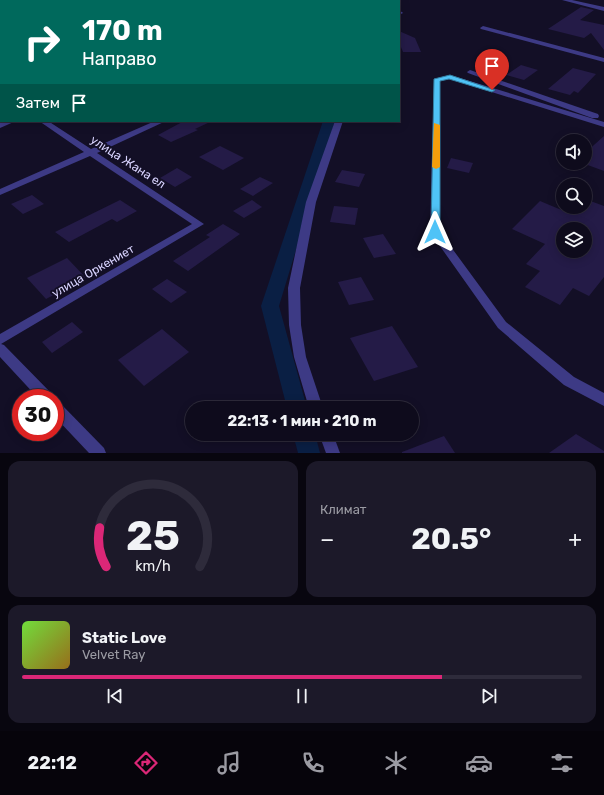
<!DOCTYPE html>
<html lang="ru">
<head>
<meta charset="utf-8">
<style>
  :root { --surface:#0e0b1c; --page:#1c1929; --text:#f1f3f6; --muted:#9b9ba3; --line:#2e2b3b; --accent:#db2777 }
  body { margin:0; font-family:Rubik,sans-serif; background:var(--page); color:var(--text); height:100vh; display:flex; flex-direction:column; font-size:15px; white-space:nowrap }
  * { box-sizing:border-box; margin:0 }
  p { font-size:13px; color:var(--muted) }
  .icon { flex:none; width:22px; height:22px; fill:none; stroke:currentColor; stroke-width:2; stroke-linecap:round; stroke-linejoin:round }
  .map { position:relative; height:453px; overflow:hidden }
  .panel { display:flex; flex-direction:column; gap:8px; padding:8px; background:#08060f; flex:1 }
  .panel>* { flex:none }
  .banner { position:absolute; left:0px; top:0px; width:400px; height:122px; box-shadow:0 2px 10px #0003,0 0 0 1px var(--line); background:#00695c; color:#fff; overflow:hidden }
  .controls { position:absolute; left:556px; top:134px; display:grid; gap:8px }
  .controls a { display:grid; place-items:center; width:36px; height:36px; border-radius:50%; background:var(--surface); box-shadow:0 2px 10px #0003,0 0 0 1px var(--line); font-size:20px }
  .speed { position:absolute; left:12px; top:389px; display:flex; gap:8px; font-size:20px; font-weight:700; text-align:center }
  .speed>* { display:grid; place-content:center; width:52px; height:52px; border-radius:50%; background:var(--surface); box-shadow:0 2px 10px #0003,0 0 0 1px var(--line); line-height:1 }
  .speed .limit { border:6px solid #d22; background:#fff; color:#111 }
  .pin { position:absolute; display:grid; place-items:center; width:34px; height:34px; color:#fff; margin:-41px -17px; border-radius:50% 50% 50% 0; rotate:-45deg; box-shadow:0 0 4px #0007 }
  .pin .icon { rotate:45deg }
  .me { position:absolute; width:44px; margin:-22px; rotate:0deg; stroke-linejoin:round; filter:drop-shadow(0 0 3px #0008) }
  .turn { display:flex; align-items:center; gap:14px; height:84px; padding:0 16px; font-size:18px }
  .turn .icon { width:52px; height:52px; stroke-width:2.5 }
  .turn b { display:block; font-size:28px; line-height:34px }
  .then { display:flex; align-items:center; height:38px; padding:0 16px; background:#0003; gap:8px; font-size:15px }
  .big { font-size:30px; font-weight:700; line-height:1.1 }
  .panel .widget { flex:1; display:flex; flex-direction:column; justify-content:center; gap:6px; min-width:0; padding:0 14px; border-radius:12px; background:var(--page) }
  .panel .dial { align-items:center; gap:0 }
  .dial svg { height:104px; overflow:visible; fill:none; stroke:var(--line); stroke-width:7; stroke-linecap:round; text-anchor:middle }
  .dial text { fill:var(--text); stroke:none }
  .song { display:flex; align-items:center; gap:12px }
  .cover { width:48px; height:48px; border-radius:6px; background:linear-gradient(135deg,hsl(100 70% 55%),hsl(40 70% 35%)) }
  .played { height:4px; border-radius:2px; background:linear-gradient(90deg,var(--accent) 75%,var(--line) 75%) }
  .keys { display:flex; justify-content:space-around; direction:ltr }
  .heat { display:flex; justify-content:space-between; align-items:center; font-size:22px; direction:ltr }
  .panel .tiles { flex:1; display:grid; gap:8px; grid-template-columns:1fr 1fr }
  .widget:last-child { grid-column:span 2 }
  .trip { position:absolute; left:185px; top:401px; width:234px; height:40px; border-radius:20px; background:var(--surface); box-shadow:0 2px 10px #0003,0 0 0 1px var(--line); font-weight:700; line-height:40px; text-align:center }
  .tab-bar { display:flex; height:64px; justify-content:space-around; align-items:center; background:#06040b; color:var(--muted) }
  .tab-bar .icon { width:28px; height:28px }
  .tab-bar .active { color:var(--accent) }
  .tab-bar b { font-size:18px; color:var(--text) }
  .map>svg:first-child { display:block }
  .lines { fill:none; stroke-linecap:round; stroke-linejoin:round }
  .canal { fill:#0a1f44; fill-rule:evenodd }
  .building { fill:#241b47; fill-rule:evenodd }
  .minor { fill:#3d3a85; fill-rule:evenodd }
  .route { fill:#4fc3f7; stroke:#337fa1 }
  .slow { fill:#f59e0b }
  .labels { text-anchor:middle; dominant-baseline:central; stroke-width:4; stroke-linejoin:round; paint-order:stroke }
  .street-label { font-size:12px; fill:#d9d4ff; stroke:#130f26 }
</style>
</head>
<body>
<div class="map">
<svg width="604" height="453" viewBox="0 0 604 453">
  <rect width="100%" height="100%" fill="#130f26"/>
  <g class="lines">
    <g class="canal">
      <polygon points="270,0 280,0 281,1 271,1"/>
      <polygon points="323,121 335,121 279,306 307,408 287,408 261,306"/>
      <polygon points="293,434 315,434 320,453 298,453"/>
    </g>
  </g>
  <g class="building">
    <polygon points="581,7 594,10 580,20 604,25 604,50 591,33 584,38 548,29"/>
    <polygon points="399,31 415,38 421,52 403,52 399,42"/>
    <polygon points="521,65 538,70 524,80 506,75"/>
    <polygon points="573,68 596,74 578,93 574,91 570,95 548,89"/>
    <polygon points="184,121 212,121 195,129 198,130 171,142 158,135"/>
    <polygon points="604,136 604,171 585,164 585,153"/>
    <polygon points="220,146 244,158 223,170 199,157"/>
    <polygon points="451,158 473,163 469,173 447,168"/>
    <polygon points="177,168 192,177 175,187 160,178"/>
    <polygon points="342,170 365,174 359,187 335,182"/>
    <polygon points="260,177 273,183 253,196 240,189"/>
    <polygon points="32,195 44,204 23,214 11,204"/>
    <path d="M585,199L604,206V277L589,296L573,288L560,305L525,287L540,271L526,264L545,244L512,229L540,201L571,214L578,207H585ZM563,229H585V251H563Z"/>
    <polygon points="120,200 137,211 117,222 112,219 69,242 55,232"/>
    <polygon points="252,200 262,207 244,218 233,211"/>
    <polygon points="334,206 358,208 355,225 330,222"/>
    <polygon points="223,224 240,234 188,271 173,261 210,237 206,235"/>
    <polygon points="383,234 396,254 374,258 363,238"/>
    <polygon points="67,258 86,278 46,299 27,278"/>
    <polygon points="361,277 374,300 349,305 338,282"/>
    <polygon points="167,279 187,292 171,303 152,289"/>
    <polygon points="72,322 83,332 52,353 42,342"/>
    <polygon points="392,326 418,367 374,381 350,338"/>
    <polygon points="162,329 189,352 144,386 118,360"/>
    <polygon points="576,434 604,451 604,453 549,453"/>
    <polygon points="444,436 455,453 402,453 402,452"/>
  </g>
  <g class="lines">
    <g class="minor">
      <polygon points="46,0 55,0 45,1"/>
      <polygon points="357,0 365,0 366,1 358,1"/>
      <polygon points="562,0 572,0 604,7 604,11"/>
      <rect x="0" y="11" width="1" height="4"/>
      <polygon points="399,11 402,12 403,13 399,15"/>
      <polygon points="483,26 604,58 604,62 481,29 480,28"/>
      <rect x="0" y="57" width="1" height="4"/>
      <polygon points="470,70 598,114 599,116 598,118 592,118 468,73 467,72"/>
      <polygon points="450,75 604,122 604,127 450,79 440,81 440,232 506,322 574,377 604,393 604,406 564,385 498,328 430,232 434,79"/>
      <rect x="0" y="91" width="1" height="5"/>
      <polygon points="5,121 16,121 0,128 0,123"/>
      <polygon points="39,121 48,121 91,149 155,121 166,121 97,153 204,224 1,344 4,345 52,394 54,398 38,398 0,357 0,334 192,224 90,156 0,195 0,189 84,152"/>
      <polygon points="335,121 343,121 316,202 300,288 301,325 306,357 323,408 309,408 294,357 289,325 288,288 306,202"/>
      <polygon points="55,401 60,403 104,448 106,453 89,453 55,417"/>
      <polygon points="319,434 333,434 340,453 326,453"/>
    </g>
  </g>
  <polygon class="route" points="450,75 495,90 492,92 449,79 440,81 440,232 435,234 431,232 434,79"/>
  <polygon class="slow" points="434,123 440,125 440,167 436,169 432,167"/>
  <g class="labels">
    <g class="street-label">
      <text transform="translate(128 162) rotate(33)">улица Жана ел</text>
      <text transform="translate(93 271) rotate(-30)">улица Оркениет</text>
    </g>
  </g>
</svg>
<div class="controls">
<a><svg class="icon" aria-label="sound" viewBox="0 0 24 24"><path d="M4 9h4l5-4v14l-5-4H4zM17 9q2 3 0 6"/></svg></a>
<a><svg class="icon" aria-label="search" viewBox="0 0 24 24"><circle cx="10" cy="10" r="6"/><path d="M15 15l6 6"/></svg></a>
<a><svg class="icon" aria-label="layers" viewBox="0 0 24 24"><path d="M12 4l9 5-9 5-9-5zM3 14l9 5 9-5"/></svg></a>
</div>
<div class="speed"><div class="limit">30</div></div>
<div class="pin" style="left:492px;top:90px;background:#d93025"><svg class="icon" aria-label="arrive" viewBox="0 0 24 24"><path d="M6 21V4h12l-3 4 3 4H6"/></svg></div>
<svg class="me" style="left:435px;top:232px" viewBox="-20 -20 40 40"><path d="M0-17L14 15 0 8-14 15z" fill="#4fc3f7" stroke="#fff" stroke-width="4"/></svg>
<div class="trip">22:13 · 1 мин · 210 m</div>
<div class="banner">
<div class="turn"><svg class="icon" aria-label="right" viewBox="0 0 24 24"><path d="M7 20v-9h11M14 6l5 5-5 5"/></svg><div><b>170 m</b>Направо</div></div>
<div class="then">Затем<svg class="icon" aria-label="arrive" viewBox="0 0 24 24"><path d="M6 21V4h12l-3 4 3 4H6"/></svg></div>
</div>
</div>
<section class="panel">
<div class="tiles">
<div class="widget dial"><svg viewBox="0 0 100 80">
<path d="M14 69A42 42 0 1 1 86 69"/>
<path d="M14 69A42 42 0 0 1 9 39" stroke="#db2777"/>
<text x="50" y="56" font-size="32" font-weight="700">25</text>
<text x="50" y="72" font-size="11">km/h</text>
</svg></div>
<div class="widget"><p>Климат</p>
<div class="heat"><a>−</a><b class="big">20.5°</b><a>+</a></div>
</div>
<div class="widget">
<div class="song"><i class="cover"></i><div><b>Static Love</b><p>Velvet Ray</p></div></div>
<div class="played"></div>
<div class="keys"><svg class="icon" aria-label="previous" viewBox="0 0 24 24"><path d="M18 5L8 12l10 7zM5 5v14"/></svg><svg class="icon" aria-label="pause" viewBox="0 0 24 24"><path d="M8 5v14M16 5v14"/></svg><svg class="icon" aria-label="next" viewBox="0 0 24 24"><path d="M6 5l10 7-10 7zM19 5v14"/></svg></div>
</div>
</div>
</section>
<nav class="tab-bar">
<b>22:12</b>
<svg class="icon active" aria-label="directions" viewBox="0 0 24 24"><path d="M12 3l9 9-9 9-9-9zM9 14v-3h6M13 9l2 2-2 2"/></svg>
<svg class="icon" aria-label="music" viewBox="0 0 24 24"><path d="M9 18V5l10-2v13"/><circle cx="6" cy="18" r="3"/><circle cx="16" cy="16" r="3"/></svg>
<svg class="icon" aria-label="phone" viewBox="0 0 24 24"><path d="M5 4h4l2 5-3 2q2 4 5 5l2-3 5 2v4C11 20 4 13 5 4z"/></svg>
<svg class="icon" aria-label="climate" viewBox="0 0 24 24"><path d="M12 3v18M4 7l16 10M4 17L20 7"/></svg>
<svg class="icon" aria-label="car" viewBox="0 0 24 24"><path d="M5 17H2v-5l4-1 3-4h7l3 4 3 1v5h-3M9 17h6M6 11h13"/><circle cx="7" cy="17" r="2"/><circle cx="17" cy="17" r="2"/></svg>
<svg class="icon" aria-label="filters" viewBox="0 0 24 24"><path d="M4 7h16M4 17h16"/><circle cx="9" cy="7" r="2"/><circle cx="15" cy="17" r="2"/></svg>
</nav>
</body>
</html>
